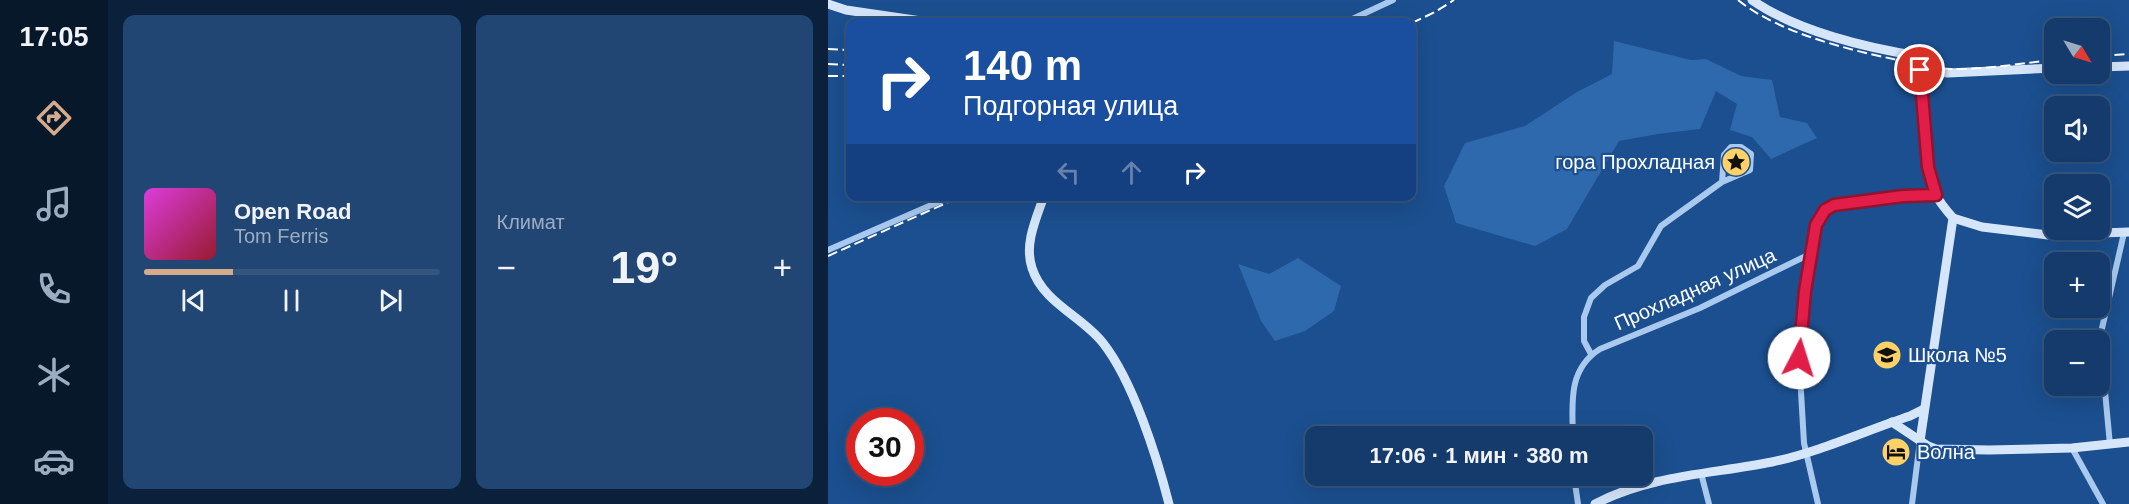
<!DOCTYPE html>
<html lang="ru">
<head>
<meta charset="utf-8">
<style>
  :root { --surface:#143b6b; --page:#214673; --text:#f1f3f6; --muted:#9dadc1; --line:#33557e; --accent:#d6ab8b }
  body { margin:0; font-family:Arial,sans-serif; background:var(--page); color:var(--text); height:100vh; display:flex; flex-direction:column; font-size:22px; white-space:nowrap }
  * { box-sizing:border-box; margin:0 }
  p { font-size:20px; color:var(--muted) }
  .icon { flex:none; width:33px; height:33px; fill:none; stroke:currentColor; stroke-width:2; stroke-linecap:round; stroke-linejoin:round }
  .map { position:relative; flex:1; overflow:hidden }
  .sheet { display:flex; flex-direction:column; gap:15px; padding:15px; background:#0b203b; width:720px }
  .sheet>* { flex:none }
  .hud { position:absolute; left:18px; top:18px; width:570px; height:183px; border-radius:12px; box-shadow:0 6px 24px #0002,0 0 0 2px var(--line); background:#1a4fa0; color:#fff; overflow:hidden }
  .needle { width:39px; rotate:128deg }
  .buttons { position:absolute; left:1216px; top:18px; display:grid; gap:12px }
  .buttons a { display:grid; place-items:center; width:66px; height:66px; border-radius:12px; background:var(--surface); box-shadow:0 6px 24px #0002,0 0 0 2px var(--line); font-size:30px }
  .speed { position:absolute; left:18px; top:408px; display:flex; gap:12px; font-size:30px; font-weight:700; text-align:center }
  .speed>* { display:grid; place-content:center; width:78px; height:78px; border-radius:50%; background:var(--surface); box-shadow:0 6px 24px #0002,0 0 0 2px var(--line); line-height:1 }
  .speed .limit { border:9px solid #d22; background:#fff; color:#111 }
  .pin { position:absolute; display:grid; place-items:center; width:51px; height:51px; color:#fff; margin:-26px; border:3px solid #fff; border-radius:50%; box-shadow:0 2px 6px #0007 }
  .me { position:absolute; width:66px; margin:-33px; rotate:5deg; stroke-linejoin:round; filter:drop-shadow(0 0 4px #0008) }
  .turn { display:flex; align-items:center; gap:21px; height:126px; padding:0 18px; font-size:27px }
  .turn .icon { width:78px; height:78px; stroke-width:2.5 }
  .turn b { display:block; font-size:42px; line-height:51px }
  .lanes { display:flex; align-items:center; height:57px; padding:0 18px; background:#0003; justify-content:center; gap:30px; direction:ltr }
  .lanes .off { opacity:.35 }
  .big { font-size:45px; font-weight:600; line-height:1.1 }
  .sheet .tile { flex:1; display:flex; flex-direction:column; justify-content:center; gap:9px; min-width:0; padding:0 21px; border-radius:12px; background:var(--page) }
  .song { display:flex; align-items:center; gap:18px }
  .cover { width:72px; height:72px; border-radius:9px; background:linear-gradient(135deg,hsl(300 70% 55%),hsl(350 70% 35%)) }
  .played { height:6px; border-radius:3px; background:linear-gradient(90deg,var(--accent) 30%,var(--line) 30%) }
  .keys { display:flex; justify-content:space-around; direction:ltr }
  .heat { display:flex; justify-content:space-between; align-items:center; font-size:33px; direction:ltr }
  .sheet .tiles { flex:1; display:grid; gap:15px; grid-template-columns:repeat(2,1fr) }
  .trip { position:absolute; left:477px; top:426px; width:348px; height:60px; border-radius:12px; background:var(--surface); box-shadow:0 6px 24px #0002,0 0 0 2px var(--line); font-weight:600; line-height:60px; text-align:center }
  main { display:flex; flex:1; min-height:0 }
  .dock { display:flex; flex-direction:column; width:108px; justify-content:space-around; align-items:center; background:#08182b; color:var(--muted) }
  .dock .icon { width:42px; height:42px }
  .dock .current { color:var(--accent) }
  .dock b { font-size:27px; color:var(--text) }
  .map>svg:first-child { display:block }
  .green { fill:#2e69ad }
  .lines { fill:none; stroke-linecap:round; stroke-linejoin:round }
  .street { stroke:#a9c9ee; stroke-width:6 }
  .secondary { stroke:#d6e6fa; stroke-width:9 }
  .rail { stroke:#fff; stroke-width:2; stroke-dasharray:10 4.5; stroke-linecap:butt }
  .route-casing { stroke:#92132f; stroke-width:15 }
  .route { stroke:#e11d48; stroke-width:10 }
  .labels { text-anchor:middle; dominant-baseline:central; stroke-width:4.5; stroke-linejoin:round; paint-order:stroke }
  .poi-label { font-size:20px; fill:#fff; stroke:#1b4f8f; text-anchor:start }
  .street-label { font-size:20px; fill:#fff; stroke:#1b4f8f }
</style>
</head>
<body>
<main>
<nav class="dock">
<b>17:05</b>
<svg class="icon current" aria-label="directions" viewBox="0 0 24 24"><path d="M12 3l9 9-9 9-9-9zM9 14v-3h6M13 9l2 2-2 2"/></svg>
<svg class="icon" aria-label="music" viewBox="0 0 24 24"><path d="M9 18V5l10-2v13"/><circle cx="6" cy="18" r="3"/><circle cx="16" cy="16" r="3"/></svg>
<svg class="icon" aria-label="phone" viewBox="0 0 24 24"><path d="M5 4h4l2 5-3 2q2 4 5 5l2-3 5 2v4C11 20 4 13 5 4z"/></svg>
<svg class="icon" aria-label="climate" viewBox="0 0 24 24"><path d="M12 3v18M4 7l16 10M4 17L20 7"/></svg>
<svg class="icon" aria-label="car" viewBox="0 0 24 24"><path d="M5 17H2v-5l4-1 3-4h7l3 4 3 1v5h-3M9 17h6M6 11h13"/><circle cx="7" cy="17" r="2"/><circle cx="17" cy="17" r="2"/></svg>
</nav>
<section class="sheet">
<div class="tiles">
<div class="tile">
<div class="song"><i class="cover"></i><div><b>Open Road</b><p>Tom Ferris</p></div></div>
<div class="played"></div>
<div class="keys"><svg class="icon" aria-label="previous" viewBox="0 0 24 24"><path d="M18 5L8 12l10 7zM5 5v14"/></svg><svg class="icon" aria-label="pause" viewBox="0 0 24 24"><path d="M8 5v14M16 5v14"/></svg><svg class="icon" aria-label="next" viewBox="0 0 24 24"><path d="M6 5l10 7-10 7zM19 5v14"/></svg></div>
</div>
<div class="tile"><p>Климат</p>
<div class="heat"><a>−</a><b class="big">19°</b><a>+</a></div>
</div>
</div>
</section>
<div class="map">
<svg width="1301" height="504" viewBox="0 0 1301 504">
  <rect width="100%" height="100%" fill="#1b4f8f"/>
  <g class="green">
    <polygon points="786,41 863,60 878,59 913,76 944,80 952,117 979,123 989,138 943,159 924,137 902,130 909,104 888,91 872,129 830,134 791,141 739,229 707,246 628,223 616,186 637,143 697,126 749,92 784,74"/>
    <polygon points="470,258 513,286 506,311 477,331 447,341 433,321 410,264 441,274"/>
  </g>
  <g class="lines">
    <g class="street">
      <polyline points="518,22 565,0"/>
      <polyline points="0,250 124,196"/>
      <polyline points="763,354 756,341 756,317 763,298 777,285 810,266 833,226 894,182 922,170 923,154 913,147 903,147 896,155 894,182"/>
      <path d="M745,436C744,403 740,369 772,349L872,308L984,253"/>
      <polyline points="1282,445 1272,337 1296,233"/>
      <polyline points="1244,448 1275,504"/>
      <polyline points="873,473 881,504"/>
      <polyline points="746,476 750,504"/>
      <polyline points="990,504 976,443 971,358 977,291 989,225 997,210 1007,205 1075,196 1108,195"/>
      <polyline points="1084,504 1092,441"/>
    </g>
    <g class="secondary">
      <path d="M924,0C968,31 1039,48 1091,56C1090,84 1096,173 1108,195C1112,203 1119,211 1125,218L1092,441"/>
      <polyline points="0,4 18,10 100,22"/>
      <polyline points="1272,67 1301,66"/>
      <polyline points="1092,70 1120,73 1227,68"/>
      <path d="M216,196C208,219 196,244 204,268C215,303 254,316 275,343C305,381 329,457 341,504"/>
      <polyline points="1125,218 1154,227 1220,235 1301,232"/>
      <polyline points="1064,422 1100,446 1108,449 1161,450 1244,448 1301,442"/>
      <path d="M767,504C822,475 884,474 944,462C991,452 1037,431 1082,416L1096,409"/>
    </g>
    <g class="rail">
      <path d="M910,0C953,35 1032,53 1086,63C1098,65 1110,68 1122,69C1157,70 1193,63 1227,60"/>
      <polyline points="584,23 607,12 626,0"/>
      <polyline points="0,49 22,50"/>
      <polyline points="1272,56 1301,54"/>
      <polyline points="0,64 22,65"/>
      <polyline points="0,76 22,76"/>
      <polyline points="0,256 134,196"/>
    </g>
  </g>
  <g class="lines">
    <g class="route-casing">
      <polyline id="route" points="971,358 977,291 988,225 997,210 1006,205 1075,196 1108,195 1100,167 1092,70"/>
    </g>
    <use href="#route" class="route"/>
  </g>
  <defs>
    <g id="sight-disc" transform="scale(1.5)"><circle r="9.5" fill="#ffd166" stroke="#1b4f8f"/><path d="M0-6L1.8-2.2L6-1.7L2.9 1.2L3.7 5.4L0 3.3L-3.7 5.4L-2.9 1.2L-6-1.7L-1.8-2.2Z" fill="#111"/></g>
    <g id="school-disc" transform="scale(1.5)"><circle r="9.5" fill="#ffd166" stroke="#1b4f8f"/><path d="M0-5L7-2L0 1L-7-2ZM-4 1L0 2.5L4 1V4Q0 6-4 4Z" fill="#111"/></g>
    <g id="hotel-disc" transform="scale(1.5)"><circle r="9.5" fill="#ffd166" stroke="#1b4f8f"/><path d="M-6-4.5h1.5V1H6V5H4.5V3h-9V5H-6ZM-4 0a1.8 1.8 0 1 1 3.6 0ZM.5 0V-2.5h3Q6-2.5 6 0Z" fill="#111"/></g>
  </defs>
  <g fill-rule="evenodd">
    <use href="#sight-disc" x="908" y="162"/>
    <use href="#school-disc" x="1059" y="355"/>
    <use href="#hotel-disc" x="1068" y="452"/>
  </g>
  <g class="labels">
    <g class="poi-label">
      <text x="887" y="162" text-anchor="end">гора Прохладная</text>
      <text x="1080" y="355">Школа №5</text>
      <text x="1089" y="452">Волна</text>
    </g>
    <g class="street-label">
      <text transform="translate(867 289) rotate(-24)">Прохладная улица</text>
    </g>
  </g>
</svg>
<div class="buttons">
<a><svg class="needle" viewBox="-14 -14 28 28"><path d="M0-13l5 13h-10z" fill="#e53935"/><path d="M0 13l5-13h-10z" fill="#9dadc1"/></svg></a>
<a><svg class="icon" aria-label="sound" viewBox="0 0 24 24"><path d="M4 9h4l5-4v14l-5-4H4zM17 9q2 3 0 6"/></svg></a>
<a><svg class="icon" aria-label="layers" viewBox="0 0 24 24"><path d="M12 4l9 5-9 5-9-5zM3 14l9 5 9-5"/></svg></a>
<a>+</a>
<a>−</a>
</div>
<div class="speed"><div class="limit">30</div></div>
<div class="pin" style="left:1092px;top:70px;background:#d93025"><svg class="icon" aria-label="arrive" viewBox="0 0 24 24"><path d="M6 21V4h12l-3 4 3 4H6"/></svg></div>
<svg class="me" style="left:971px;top:358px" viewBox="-20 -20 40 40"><circle r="19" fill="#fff"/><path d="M0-13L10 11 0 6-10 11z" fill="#e11d48"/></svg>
<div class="trip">17:06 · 1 мин · 380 m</div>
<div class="hud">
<div class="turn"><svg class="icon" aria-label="right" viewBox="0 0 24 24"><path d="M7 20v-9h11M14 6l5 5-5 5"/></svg><div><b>140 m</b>Подгорная улица</div></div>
<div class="lanes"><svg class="icon off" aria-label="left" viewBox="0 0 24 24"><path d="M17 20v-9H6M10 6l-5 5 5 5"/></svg><svg class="icon off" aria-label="ahead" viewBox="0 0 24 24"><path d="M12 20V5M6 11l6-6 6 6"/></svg><svg class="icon" aria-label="right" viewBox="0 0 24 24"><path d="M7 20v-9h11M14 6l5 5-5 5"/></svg></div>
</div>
</div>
</main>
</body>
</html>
